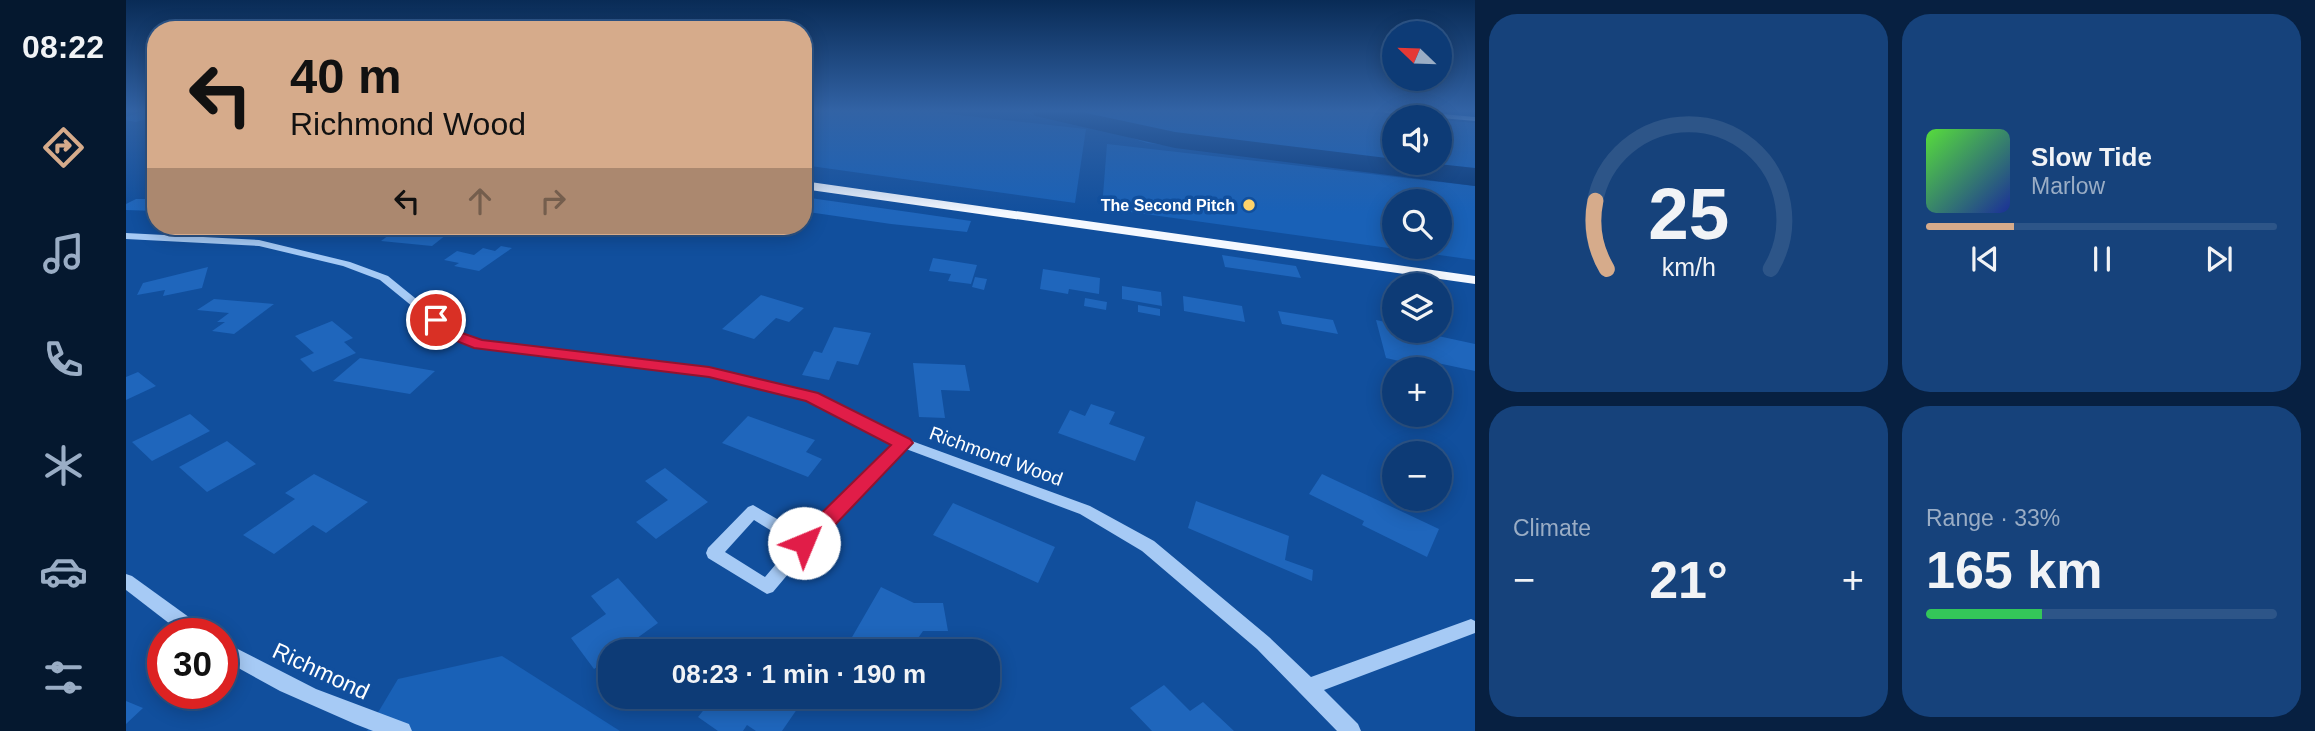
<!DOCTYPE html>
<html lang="en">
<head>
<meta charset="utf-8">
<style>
  :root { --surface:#0d3b76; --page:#16427b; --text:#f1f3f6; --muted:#9aadc5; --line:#2d5588; --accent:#d6ab8b }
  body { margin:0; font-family:Arial,sans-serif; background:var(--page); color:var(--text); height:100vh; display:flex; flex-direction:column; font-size:26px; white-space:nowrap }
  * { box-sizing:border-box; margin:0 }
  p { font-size:23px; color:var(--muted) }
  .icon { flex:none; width:38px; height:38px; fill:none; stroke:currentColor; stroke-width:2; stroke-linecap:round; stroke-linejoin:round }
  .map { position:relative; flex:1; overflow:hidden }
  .details { display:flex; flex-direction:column; gap:14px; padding:14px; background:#072041; width:840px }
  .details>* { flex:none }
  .guide { position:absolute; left:21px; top:21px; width:665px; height:214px; border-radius:28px; box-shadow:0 4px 18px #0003,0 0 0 2px var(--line); background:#d6ab8b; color:#111; overflow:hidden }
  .needle { width:46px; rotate:293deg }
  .buttons { position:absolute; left:1256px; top:21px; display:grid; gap:14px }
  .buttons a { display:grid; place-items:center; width:70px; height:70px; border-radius:50%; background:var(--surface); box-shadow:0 4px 18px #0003,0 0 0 2px var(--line); font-size:35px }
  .speed { position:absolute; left:21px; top:618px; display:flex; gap:14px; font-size:35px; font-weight:700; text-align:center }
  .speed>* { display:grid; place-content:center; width:91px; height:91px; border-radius:50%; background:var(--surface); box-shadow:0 4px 18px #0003,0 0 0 2px var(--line); line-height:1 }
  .speed .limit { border:10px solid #d22; background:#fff; color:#111 }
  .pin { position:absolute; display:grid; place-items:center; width:60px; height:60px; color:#fff; margin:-30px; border:4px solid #fff; border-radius:50%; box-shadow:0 2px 7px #0007 }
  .me { position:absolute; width:77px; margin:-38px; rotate:45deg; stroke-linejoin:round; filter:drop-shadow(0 0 5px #0008) }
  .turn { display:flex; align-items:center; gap:24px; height:147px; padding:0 28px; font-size:32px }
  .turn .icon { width:91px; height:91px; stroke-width:2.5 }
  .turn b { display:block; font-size:49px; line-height:60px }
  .lanes { display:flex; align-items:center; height:66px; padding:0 28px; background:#0003; justify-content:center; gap:35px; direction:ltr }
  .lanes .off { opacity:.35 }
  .big { font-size:52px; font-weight:600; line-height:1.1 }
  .details .card { flex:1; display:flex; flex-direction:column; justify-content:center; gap:10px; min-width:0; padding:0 24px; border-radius:28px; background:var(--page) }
  .details .dial { align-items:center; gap:0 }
  .dial svg { height:182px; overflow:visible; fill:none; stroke:var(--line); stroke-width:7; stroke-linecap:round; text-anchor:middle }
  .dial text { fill:var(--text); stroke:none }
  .song { display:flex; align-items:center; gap:21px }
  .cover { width:84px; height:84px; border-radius:10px; background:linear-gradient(135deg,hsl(110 70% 55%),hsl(230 70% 35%)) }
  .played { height:7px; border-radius:4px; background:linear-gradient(90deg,var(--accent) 25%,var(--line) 25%) }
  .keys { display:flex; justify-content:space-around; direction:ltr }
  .heat { display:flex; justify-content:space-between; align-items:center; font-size:38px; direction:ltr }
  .charge { height:10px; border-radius:5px; background:linear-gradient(90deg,#34c759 33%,var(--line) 0) }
  .details .tiles { flex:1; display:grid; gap:14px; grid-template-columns:repeat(2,1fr) }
  .trip { position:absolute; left:472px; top:639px; width:402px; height:70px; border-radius:28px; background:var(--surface); box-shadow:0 4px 18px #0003,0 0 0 2px var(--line); font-weight:600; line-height:70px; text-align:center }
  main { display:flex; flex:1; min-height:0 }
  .dock { display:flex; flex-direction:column; width:126px; justify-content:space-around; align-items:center; background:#05182f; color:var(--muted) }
  .dock .icon { width:49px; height:49px }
  .dock .active { color:var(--accent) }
  .dock b { font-size:32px; color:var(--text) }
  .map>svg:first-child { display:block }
  .green { fill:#1961b7; fill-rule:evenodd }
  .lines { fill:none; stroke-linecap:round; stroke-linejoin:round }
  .river { fill:#0a3a79; fill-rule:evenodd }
  .building { fill:#1f66bc }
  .minor { fill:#a6caf5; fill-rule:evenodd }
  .major { fill:#f4f8ff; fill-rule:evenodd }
  .route { fill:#e11d48; stroke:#92132f; stroke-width:2 }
  .poi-dot { fill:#ffd36a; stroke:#114f9d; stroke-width:2.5 }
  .labels { text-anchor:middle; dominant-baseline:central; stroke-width:7; stroke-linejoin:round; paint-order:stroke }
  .far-poi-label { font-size:16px; font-weight:bold; fill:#fff; stroke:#114f9d; text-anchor:end }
  .street-label { font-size:19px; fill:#fff; stroke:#114f9d }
  .near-street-label { font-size:23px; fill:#fff; stroke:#114f9d }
</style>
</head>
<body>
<main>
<nav class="dock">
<b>08:22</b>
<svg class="icon active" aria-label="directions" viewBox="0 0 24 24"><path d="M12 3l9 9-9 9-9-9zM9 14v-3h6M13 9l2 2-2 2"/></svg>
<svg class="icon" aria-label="music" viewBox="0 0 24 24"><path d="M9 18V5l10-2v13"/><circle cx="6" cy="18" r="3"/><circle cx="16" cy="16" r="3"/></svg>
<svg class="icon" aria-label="phone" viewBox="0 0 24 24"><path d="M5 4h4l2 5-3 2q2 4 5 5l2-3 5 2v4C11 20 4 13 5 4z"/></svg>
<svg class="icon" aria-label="climate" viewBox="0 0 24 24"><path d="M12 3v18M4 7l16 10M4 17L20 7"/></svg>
<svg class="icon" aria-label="car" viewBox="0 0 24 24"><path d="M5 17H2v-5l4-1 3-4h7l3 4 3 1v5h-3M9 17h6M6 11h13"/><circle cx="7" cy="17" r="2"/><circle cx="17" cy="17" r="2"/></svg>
<svg class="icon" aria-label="filters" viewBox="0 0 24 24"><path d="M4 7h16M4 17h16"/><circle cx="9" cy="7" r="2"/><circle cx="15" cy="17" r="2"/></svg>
</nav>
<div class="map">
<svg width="1349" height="731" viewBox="0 0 1349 731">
  <rect width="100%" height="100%" fill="#114f9d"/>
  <g class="green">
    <polygon points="677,111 796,111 960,129 949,203 677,165"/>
    <polygon points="890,111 1218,111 1286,117 1269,117 1269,163 1314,163 1314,120 1349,123 1349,183 1305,175 1021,143 987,132"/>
    <path d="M981,144L1349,186V260L976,208ZM1269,201H1314V247H1269Z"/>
    <polygon points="376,656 494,731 241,731 272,679"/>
  </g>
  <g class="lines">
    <polygon class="river" points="905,111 951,111 1049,132 1269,159 1269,163 1303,163 1349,168 1349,186 1049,148 909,116"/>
  </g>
  <g class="building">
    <polygon points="19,111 30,116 10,122 0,120 0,117"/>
    <polygon points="677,197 790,213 845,221 841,232 765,224 682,212 687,206 681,205 677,210"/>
    <polygon points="10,199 30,199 30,211 0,210 0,204"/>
    <polygon points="275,226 325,231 306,246 255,241"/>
    <polygon points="375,246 386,248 353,271 328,266 333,263 318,260 331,251 348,255 357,248 369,251"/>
    <polygon points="1096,255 1170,266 1175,278 1099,267"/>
    <polygon points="807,258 851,265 845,284 822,281 825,274 803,271"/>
    <polygon points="82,267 76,288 37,296 39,290 11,295 17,283"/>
    <polygon points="917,269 974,278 973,294 943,289 942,294 914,289"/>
    <polygon points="849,277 861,279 858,290 846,287"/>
    <polygon points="996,286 1035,292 1036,306 996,299"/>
    <polygon points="635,295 678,308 663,322 650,318 628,339 596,329"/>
    <polygon points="1057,296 1116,306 1119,322 1058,311"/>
    <polygon points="959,298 981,302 980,310 958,306"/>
    <polygon points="88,299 148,304 108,334 86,331 99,322 91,322 103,313 71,310"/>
    <polygon points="1012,305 1034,309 1034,316 1012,312"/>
    <polygon points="1152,311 1207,320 1212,334 1156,324"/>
    <polygon points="1250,320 1269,324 1269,331 1289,331 1349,344 1349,371 1302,361 1304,368 1260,358"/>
    <polygon points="206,321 227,338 218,342 230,353 187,372 174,359 188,353 169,336"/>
    <polygon points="708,327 745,333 732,365 711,361 703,380 676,375 688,351 696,353"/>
    <polygon points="234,358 309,371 284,394 207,381"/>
    <polygon points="787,363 839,365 844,391 815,390 819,418 793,417"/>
    <polygon points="12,372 30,386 0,400 0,377"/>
    <polygon points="965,404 989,412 983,424 1019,437 1009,461 932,433 944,410 959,416"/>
    <polygon points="64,414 84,431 26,461 6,442"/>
    <polygon points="622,416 689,440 680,452 696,459 682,477 596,443"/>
    <polygon points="101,441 130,464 81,492 53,467"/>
    <polygon points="539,468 582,502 530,539 510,522 542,500 519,481"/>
    <polygon points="188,474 242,502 200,533 187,525 148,554 117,535 169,499 159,493"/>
    <polygon points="1196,474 1313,529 1301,557 1236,525 1238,521 1183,494"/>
    <polygon points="1070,501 1163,536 1159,560 1187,570 1186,581 1062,528"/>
    <polygon points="827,503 929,547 912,583 807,535"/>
    <polygon points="492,578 532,623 493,651 485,651 485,657 468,669 445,638 480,614 465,596"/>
    <polygon points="755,587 788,603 817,603 822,631 797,631 783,651 718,651"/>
    <polygon points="1038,685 1064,711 1077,702 1108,731 1026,731 1004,708"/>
    <polygon points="589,696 674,696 678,699 656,731 630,731 621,725 617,731 592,731 572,717"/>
    <polygon points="0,701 17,708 0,724"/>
  </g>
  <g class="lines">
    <g class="minor">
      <polygon points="1257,111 1284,111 1349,117 1349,121 1260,113"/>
      <path d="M0,233L133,240L224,262L262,276L332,333L356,342L583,368L691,394L783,440L964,506L1028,541L1143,637L1185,677L1345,619L1349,621V633L1198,690L1232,724L1235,731H1211L1131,649L1016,551L954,514L780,449L684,548L647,592L641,594L582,558L580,553L582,548L622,507L627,505L677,534L769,444L682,400L583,376L350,348L324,337L254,280L217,266L133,246L0,239ZM628,520L667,544L639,577L599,552Z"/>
      <polygon points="0,574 6,576 78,628 81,634 57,634 0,590"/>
      <polygon points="96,641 190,689 283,724 286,731 247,731 229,724 154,691 96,659"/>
    </g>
    <polygon class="major" points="677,181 1349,276 1349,284 677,189"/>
  </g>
  <linearGradient id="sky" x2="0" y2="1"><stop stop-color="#092b56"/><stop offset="0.52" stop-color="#3263a5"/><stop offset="1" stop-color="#3263a5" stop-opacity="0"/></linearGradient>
  <rect width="1349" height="213" fill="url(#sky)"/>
  <polygon class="route" points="310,316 333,332 356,340 583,367 692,393 784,439 787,443 686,549 678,552 671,549 668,543 671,537 765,445 680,401 583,377 348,348 323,338 305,323 303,320"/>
  <circle class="poi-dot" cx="1123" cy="205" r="7"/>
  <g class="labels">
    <g class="far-poi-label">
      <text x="1109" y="205">The Second Pitch</text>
    </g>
    <g class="street-label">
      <text transform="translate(870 456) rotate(20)">Richmond Wood</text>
    </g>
    <g class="near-street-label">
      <text transform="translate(195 671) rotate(25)">Richmond</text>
    </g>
  </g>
</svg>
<div class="buttons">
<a><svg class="needle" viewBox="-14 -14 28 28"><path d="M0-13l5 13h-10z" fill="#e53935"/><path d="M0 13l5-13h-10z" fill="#9aadc5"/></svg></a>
<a><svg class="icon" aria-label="sound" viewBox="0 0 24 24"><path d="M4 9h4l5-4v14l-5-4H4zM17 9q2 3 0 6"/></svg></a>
<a><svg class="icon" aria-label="search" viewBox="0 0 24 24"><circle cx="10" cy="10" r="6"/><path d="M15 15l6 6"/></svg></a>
<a><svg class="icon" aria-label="layers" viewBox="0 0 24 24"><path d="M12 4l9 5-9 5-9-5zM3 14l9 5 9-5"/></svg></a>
<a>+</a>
<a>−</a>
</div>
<div class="speed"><div class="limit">30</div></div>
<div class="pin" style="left:310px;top:320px;background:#d93025"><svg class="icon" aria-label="arrive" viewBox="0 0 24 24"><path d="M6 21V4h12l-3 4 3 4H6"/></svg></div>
<svg class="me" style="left:678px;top:543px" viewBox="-20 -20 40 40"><circle r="19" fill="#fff"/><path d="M0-13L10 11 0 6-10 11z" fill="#e11d48"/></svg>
<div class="trip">08:23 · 1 min · 190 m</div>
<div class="guide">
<div class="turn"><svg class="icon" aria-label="left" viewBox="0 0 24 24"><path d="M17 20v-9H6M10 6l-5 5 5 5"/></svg><div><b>40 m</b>Richmond Wood</div></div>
<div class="lanes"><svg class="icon" aria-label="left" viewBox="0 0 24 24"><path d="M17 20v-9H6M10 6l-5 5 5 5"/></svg><svg class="icon off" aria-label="ahead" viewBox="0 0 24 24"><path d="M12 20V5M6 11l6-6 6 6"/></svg><svg class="icon off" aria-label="right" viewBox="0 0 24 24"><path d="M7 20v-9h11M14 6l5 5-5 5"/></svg></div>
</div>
</div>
<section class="details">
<div class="tiles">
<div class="card dial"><svg viewBox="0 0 100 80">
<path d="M14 69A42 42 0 1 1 86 69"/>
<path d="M14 69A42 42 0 0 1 9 39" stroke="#d6ab8b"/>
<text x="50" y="56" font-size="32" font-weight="700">25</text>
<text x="50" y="72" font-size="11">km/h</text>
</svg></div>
<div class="card">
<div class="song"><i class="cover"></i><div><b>Slow Tide</b><p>Marlow</p></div></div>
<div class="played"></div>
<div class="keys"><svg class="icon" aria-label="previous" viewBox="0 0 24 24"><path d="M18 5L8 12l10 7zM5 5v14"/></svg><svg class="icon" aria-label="pause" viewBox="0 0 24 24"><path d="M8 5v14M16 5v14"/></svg><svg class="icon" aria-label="next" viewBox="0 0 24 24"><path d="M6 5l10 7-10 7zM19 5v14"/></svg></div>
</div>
<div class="card"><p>Climate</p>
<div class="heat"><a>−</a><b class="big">21°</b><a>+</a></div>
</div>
<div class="card"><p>Range · 33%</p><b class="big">165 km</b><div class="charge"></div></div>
</div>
</section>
</main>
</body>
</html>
